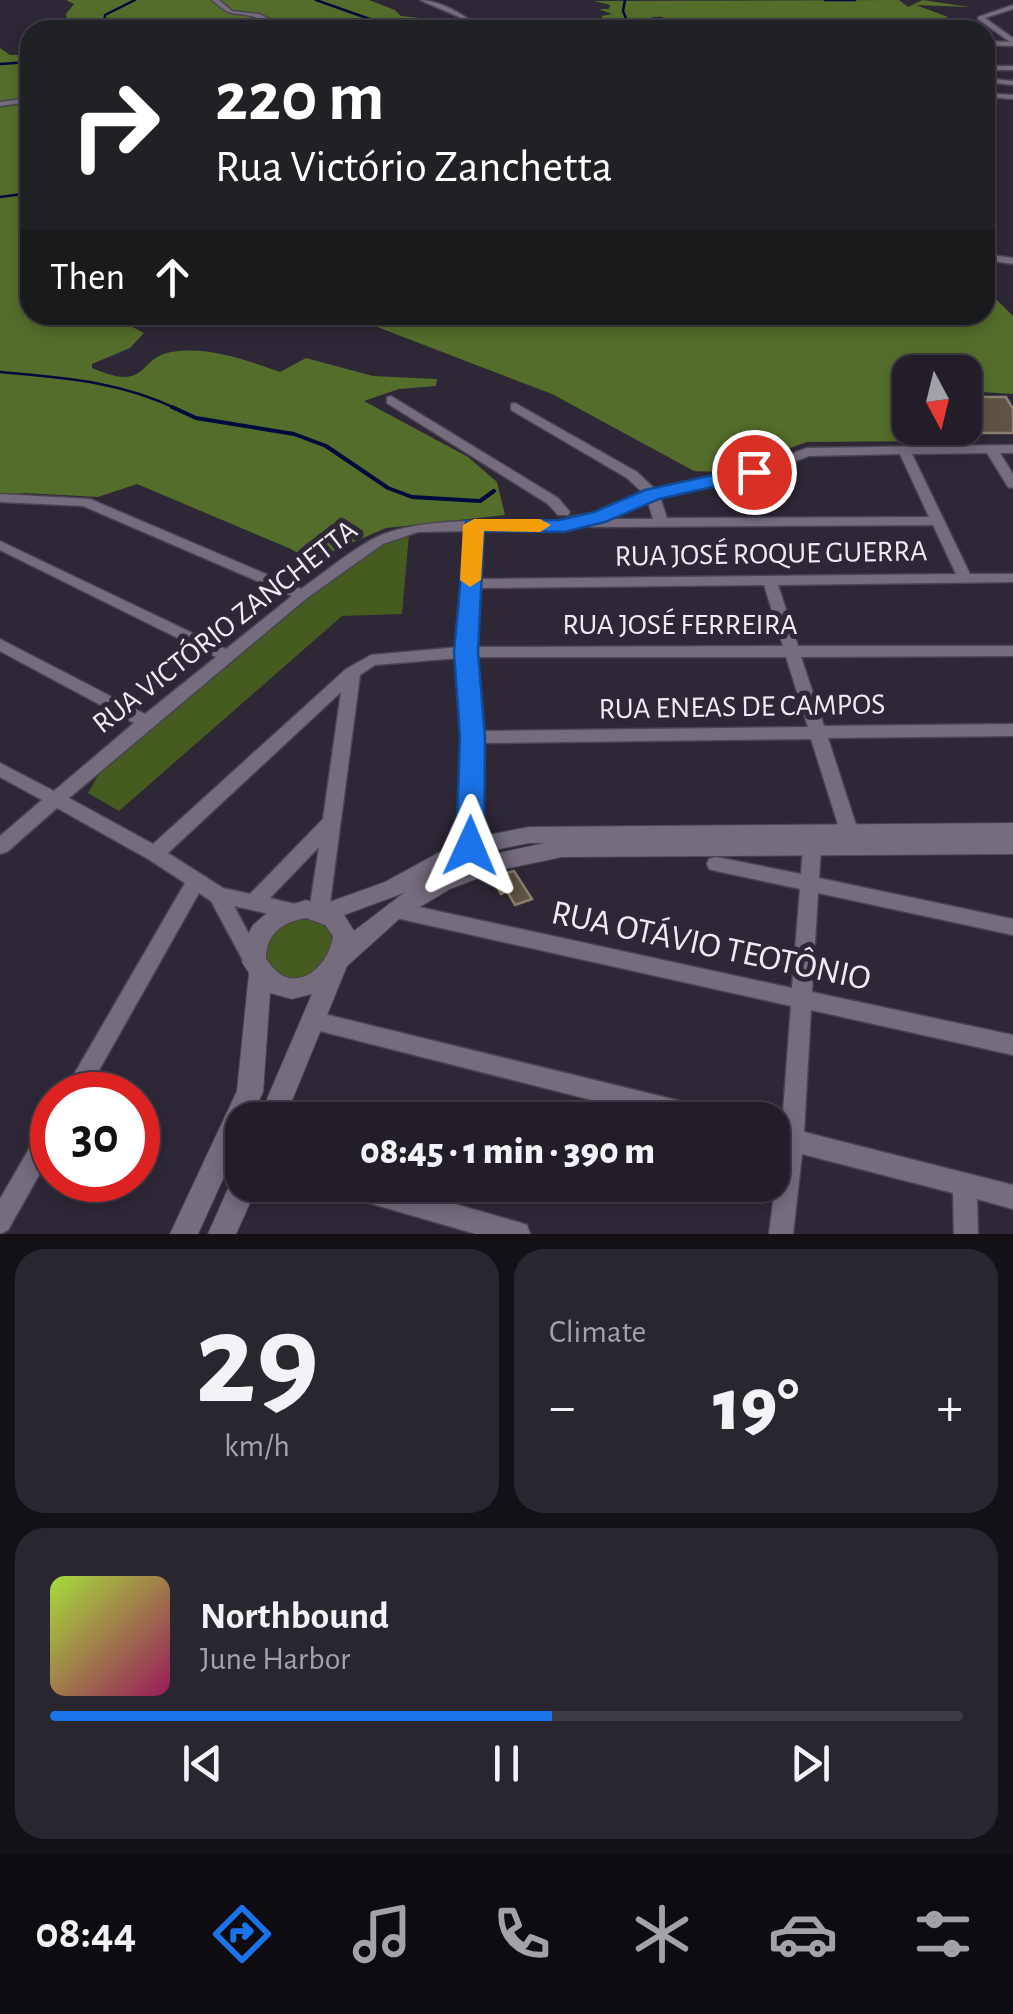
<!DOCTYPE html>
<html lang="en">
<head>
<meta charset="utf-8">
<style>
  :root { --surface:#221d28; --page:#2a2630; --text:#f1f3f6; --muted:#a2a2a8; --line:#3f3b45; --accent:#1a73e8 }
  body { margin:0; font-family:"Alegreya Sans",sans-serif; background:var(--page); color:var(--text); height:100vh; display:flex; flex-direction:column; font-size:38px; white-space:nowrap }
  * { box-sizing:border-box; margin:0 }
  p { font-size:32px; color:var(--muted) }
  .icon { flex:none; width:55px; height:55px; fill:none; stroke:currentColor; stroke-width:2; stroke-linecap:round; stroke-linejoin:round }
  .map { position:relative; height:1234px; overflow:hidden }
  .details { display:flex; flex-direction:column; gap:15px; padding:15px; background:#131016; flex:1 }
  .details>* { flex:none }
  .hud { position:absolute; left:20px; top:20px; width:975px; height:305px; border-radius:30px; box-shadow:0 5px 15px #0003,0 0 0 2px var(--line); background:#202124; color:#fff; overflow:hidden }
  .needle { width:65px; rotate:173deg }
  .controls { position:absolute; left:892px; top:355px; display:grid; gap:20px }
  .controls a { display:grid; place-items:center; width:90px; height:90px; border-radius:20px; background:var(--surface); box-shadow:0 5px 15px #0003,0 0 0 2px var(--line); font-size:50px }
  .speed { position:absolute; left:30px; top:1072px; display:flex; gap:20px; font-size:50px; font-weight:700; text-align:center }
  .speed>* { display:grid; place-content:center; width:130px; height:130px; border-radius:50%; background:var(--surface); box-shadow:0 5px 15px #0003,0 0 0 2px var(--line); line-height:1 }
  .speed .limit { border:15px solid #d22; background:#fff; color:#111 }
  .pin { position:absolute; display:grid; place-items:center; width:85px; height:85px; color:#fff; margin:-42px; border:5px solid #fff; border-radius:50%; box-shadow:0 2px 10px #0007 }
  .me { position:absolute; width:110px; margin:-55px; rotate:1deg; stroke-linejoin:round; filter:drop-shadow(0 0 8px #0008) }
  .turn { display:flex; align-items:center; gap:35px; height:210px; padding:0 30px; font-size:45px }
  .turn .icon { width:130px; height:130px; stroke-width:2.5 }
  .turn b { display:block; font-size:70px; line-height:85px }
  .then { display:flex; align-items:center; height:95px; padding:0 30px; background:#0003; gap:20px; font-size:38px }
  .big { font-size:75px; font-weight:800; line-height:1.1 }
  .details .widget { flex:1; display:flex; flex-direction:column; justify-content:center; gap:15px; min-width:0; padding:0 35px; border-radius:30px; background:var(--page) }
  .details .dial { align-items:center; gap:0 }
  .dial b { font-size:130px; line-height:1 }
  .song { display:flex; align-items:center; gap:30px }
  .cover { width:120px; height:120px; border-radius:15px; background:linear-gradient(135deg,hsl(80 70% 55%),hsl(330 70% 35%)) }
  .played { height:10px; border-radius:5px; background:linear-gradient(90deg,var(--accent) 55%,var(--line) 55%) }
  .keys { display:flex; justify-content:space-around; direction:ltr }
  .heat { display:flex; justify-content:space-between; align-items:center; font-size:55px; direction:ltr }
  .details .tiles { flex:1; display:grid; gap:15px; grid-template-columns:1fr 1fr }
  .widget:last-child { grid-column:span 2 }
  .trip { position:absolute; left:225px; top:1102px; width:565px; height:100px; border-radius:30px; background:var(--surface); box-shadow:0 5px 15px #0003,0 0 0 2px var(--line); font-weight:800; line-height:100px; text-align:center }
  .tabs { display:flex; height:160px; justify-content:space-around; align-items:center; background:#0e0c10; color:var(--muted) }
  .tabs .icon { width:70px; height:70px }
  .tabs .current { color:var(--accent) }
  .tabs b { font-size:45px; color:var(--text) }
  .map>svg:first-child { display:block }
  .green { fill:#455b20 }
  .forest { fill:#546d2b }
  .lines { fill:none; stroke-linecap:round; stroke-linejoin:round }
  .stream-far1 { stroke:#010a3d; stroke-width:2.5 }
  .stream { stroke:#010a3d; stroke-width:4 }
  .building { fill:#5e5444; stroke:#8b806f; stroke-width:2.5 }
  .minor-casing { stroke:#4a4451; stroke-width:3 }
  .tertiary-casing { stroke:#4a4451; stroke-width:2 }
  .minor { fill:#756c7e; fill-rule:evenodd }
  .tertiary { fill:#756c7e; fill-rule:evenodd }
  .route { fill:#1a73e8; stroke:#114b97; stroke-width:2.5 }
  .slow { fill:#f59e0b }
  .labels { text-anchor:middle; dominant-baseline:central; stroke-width:10; stroke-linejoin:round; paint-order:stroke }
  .street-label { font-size:30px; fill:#efeaf4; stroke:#2e2736 }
  .near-street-label { font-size:35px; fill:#efeaf4; stroke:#2e2736 }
</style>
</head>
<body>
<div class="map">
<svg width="1013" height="1234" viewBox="0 0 1013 1234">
  <rect width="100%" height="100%" fill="#2e2736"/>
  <g class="green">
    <polygon points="409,534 402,614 342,616 119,811 88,793 99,774 340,572 373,547"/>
    <path d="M303,919C331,922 337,936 331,962C303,978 292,989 267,962C263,937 280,924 303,919Z"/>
  </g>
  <g class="forest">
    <polygon points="66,0 369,0 395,10 401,16 420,18 429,27 467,30 51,30 67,20 66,14 74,4"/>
    <path d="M899,0L908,7L923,0L969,7L916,5L948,17L942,20L950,26L942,27L887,23L899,27L773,30L697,25V30H642L668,23L660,19L664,17C642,14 630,32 607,29L612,27L601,16L612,14L599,9H609L610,5L594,1Z"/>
    <path d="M0,48L10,55H30V315C68,315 111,313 144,333L130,348L92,364V368C149,393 137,358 171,352C208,346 246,360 280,372L306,358L373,376L437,379L436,386L399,389L364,401L468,457L497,482L505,515L386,528L331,552L324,566L310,572L305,558L291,549L137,484L98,497L24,493L0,497Z"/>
    <polygon points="985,288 1013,316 1013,394 965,391 965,372 910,372 910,388 899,388 910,408 910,428 921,428 928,441 807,442 721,472 694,471 552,394 346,315 985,315"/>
  </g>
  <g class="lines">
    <g class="stream-far1">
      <polyline points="316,0 381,23 387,30"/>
      <polyline points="825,0 855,0"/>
      <polyline points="104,30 105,15 135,0"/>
      <polyline points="615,30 627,21 623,11 625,0"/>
      <polyline points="0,64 30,62"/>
      <polyline points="0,197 30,193"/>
      <path d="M0,372C63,378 120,381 177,409"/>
    </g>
    <polyline class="stream" points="172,407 196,418 294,434 326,446 388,488 412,497 480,501 494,491"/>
  </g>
  <g class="building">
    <polygon points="965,397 1006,397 1013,409 1013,433 965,433"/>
    <polygon points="514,871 532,899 515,905 507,891 501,894 492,877"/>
  </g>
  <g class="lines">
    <g class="minor-casing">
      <g id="minor">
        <path d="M212,0H219L232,11L259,14L285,26L299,30C278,30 277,24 258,18C235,10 234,20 212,0Z"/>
        <path d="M420,0C443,1 466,16 483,30H476L459,17Z"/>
        <polygon points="1013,5 1013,9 985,18 1013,38 1013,46 985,45 985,41 1010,42 978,19 978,17"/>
        <polygon points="910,27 912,28 913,30 907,30"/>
        <rect x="985" y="66" width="28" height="4"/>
        <polygon points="985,78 1013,81 1013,85 985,82"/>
        <polygon points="985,93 1013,95 1013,99 985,97"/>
        <polygon points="30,98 30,102 0,106 0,102"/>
        <polygon points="985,254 1013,258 1013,264 985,260"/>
        <polygon points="391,396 558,498 570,512 568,515 558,515 548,504 387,403 387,397"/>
        <path d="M515,403L637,472L656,490L750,469L807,448L1013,445V453H1000L1013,474V488L1008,487L987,453L912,454L970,574H1013V582L778,585L798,646H1013V656L801,657L824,726L1013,724V736L828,738L858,831L855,836L849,838L843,836L840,831L811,739L480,743L479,846L477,851L470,853L463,851L461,846L464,737L459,658L375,665L360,675L329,911L326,917L319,919L312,917L309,911L319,847L270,898L299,905L302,911L299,917L292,919L234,906L264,962L261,968L254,971L247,968L211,901L199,893L85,1095H62L185,883L148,859L57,808L7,852L0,854V836L42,800L0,777V763L54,791L134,723L0,651V639L145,714L216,657L0,550V541L226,649L292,596L83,506L0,502V494L90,499L301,589C324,573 347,553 371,540C415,515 504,522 555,521L562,525L555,529L481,531L478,579L956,574L933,525L590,527L583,523H568L566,520L568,517L595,513L644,494L627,478L511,410V404ZM900,454L929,517L667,518L660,497L759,475L809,456ZM648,502L653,519H605ZM467,531L459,647L371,655L346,669L153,844L69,798L307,598L383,544L418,532ZM764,585L783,646L474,647L477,588ZM474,657H786L808,727L480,731ZM341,692L323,819L250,894L223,888L168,853Z"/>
        <polygon points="812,840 819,842 821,847 819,878 1013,919 1013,935 818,893 812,992 1013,1035 1013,1055 811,1010 804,1132 1013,1185 1013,1209 977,1199 978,1234 954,1234 953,1193 802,1154 793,1234 769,1234 780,1148 772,1146 772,1124 782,1126 791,1006 396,918 389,916 386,910 389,904 396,902 792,988 800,889 716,871 709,869 707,864 709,859 716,857 801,874 803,847 805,842"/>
        <polygon points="312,1011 713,1109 721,1112 724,1120 670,1120 312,1029 305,1027 302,1020 305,1013"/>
        <polygon points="52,1120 52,1152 8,1230 0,1234 0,1199 44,1123"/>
        <polygon points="336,1185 389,1185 518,1222 527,1225 530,1234 476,1234 348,1197 340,1193"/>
      </g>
    </g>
    <g class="tertiary-casing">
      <g id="tertiary">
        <path d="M1013,823V854L562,857L499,870L450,889L398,920L347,966L284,1120H258L312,994L292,999L270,993L263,1092L250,1120H242V1137L198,1234H170L237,1091L249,973L242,962L245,940L253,925L268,912L306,900L321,905L385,882L462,840L529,827ZM529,843H545L499,853L428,879L475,854ZM405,892L354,931L344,915L401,894ZM306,918L325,925L333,936C331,957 309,987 283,976C276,972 271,965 266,959C266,934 282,922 306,918Z"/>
        <polygon points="242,1172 242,1185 258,1185 236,1234 208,1234 234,1175"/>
      </g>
    </g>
    <use href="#minor" class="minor"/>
    <use href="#tertiary" class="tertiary"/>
  </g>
  <polygon class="route" points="754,466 761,468 761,476 659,499 605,522 564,532 484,531 478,652 485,737 484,846 480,854 470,857 460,854 456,846 460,737 454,652 466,521 559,520 594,512 645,490"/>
  <polygon class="slow" points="474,519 540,519 551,525 540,532 484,531 481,580 470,587 460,580 463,525"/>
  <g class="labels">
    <g class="street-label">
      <text transform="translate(771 554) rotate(-1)">RUA JOSÉ ROQUE GUERRA</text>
      <text x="680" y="625">RUA JOSÉ FERREIRA</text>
      <text transform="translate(225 627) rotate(-38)">RUA VICTÓRIO ZANCHETTA</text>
      <text transform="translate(742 707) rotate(-1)">RUA ENEAS DE CAMPOS</text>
    </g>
    <g class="near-street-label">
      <text transform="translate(711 946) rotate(12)">RUA OTÁVIO TEOTÔNIO</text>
    </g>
  </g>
</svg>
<div class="controls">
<a><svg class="needle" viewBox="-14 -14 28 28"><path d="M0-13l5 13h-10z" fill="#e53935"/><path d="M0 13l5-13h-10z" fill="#a2a2a8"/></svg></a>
</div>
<div class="speed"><div class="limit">30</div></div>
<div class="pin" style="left:754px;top:472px;background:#d93025"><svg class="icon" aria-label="arrive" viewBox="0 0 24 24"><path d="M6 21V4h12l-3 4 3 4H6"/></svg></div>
<svg class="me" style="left:470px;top:846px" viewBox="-20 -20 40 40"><path d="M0-17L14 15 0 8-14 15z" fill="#1a73e8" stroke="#fff" stroke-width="4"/></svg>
<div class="trip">08:45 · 1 min · 390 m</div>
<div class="hud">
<div class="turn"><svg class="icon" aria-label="right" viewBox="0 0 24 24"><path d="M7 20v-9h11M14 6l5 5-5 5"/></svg><div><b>220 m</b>Rua Victório Zanchetta</div></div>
<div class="then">Then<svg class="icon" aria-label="ahead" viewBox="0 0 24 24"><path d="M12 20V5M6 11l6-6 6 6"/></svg></div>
</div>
</div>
<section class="details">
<div class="tiles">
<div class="widget dial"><b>29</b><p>km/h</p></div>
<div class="widget"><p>Climate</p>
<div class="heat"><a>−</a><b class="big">19°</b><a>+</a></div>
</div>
<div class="widget">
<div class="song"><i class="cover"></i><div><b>Northbound</b><p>June Harbor</p></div></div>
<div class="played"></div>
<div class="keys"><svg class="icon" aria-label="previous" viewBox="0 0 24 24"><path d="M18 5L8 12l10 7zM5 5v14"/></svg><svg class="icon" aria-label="pause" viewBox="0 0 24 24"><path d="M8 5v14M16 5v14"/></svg><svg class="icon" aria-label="next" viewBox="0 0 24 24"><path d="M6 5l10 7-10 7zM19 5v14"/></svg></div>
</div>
</div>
</section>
<nav class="tabs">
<b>08:44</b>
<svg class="icon current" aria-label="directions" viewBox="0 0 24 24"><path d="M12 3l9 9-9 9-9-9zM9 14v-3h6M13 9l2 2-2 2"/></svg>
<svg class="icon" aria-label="music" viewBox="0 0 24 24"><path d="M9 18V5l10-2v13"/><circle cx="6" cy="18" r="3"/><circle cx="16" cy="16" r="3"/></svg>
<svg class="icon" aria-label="phone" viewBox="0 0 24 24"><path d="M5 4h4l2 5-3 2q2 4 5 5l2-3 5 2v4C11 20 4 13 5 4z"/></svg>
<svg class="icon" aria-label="climate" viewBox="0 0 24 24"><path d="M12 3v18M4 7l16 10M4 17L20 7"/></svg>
<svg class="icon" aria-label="car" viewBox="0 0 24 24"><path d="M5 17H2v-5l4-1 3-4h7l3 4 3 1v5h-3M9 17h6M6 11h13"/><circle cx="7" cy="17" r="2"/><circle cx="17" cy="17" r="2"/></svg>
<svg class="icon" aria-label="filters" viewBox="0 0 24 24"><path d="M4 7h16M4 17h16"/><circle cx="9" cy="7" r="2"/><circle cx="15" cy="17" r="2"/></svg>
</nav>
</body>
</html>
